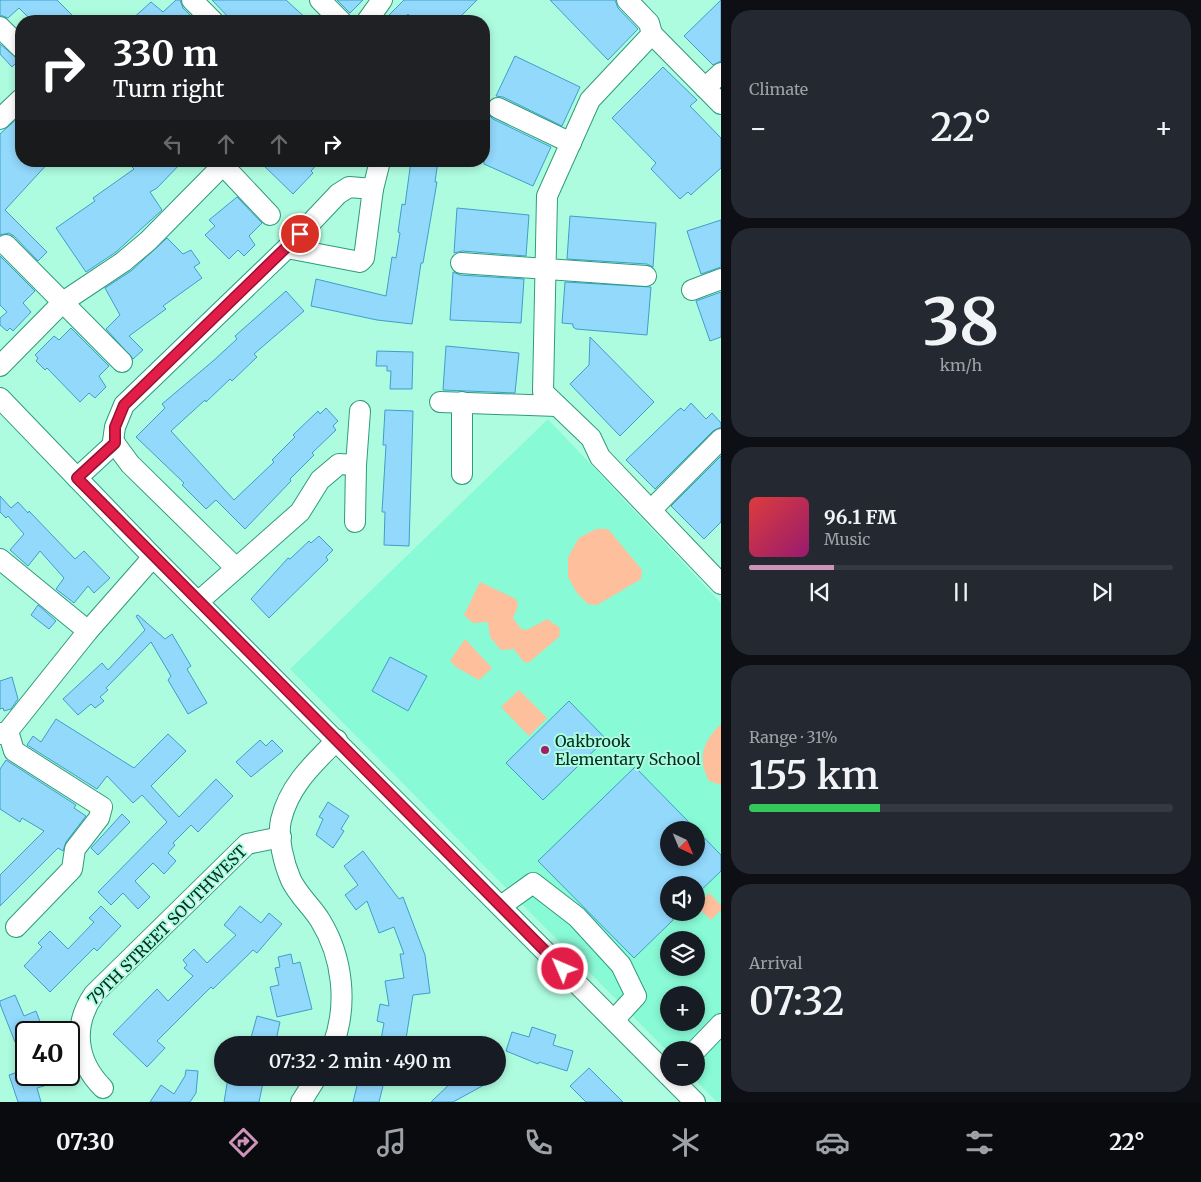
<!DOCTYPE html>
<html lang="en">
<head>
<meta charset="utf-8">
<style>
  :root { --surface:#171b24; --page:#242831; --text:#f1f3f6; --muted:#9ea1a6; --line:#363941; --accent:#cd93b8 }
  body { margin:0; font-family:Merriweather,serif; background:var(--page); color:var(--text); height:100vh; display:flex; flex-direction:column; font-size:19px; white-space:nowrap }
  * { box-sizing:border-box; margin:0 }
  p { font-size:16px; color:var(--muted) }
  .icon { flex:none; width:28px; height:28px; fill:none; stroke:currentColor; stroke-width:2; stroke-linecap:round; stroke-linejoin:round }
  .map { position:relative; flex:1; overflow:hidden }
  .panel { display:flex; flex-direction:column; gap:10px; padding:10px; background:#0d0f14; width:480px }
  .panel>* { flex:none }
  .top-card { position:absolute; left:15px; top:15px; width:475px; height:152px; border-radius:20px; box-shadow:0 2px 8px #0003; background:#202124; color:#fff; overflow:hidden }
  .needle { width:32px; rotate:136deg }
  .controls { position:absolute; left:660px; top:821px; display:grid; gap:10px }
  .controls a { display:grid; place-items:center; width:45px; height:45px; border-radius:50%; background:var(--surface); box-shadow:0 2px 8px #0003; font-size:25px }
  .speed { position:absolute; left:15px; top:1021px; display:flex; gap:10px; font-size:25px; font-weight:700; text-align:center }
  .speed>* { display:grid; place-content:center; width:65px; height:65px; border-radius:50%; background:var(--surface); box-shadow:0 2px 8px #0003; line-height:1 }
  .speed .limit { border:2px solid #111; border-radius:8px; background:#fff; color:#111 }
  .pin { position:absolute; display:grid; place-items:center; width:42px; height:42px; color:#fff; margin:-21px; border:2px solid #fff; border-radius:50%; box-shadow:0 1px 5px #0007 }
  .me { position:absolute; width:55px; margin:-28px; rotate:315deg; stroke-linejoin:round; filter:drop-shadow(0 0 4px #0008) }
  .turn { display:flex; align-items:center; gap:18px; height:105px; padding:0 15px; font-size:22px }
  .turn .icon { width:65px; height:65px; stroke-width:2.5 }
  .turn b { display:block; font-size:35px; line-height:42px }
  .lanes { display:flex; align-items:center; height:48px; padding:0 15px; background:#0003; justify-content:center; gap:25px; direction:ltr }
  .lanes .off { opacity:.35 }
  .big { font-size:38px; font-weight:600; line-height:1.1 }
  .panel .card { flex:1; display:flex; flex-direction:column; justify-content:center; gap:8px; min-width:0; padding:0 18px; border-radius:20px; background:var(--page) }
  .panel .dial { align-items:center; gap:0 }
  .dial b { font-size:65px; line-height:1 }
  .song { display:flex; align-items:center; gap:15px }
  .cover { width:60px; height:60px; border-radius:8px; background:linear-gradient(135deg,hsl(0 70% 55%),hsl(320 70% 35%)) }
  .played { height:5px; border-radius:2px; background:linear-gradient(90deg,var(--accent) 20%,var(--line) 20%) }
  .keys { display:flex; justify-content:space-around; direction:ltr }
  .heat { display:flex; justify-content:space-between; align-items:center; font-size:28px; direction:ltr }
  .charge { height:8px; border-radius:4px; background:linear-gradient(90deg,#34c759 31%,var(--line) 0) }
  .trip { position:absolute; left:214px; top:1036px; width:292px; height:50px; border-radius:25px; background:var(--surface); box-shadow:0 2px 8px #0003; font-weight:600; line-height:50px; text-align:center }
  .tabs { display:flex; height:80px; justify-content:space-around; align-items:center; background:#090b0e; color:var(--muted) }
  .tabs .icon { width:35px; height:35px }
  .tabs .on { color:var(--accent) }
  .tabs b { font-size:22px; color:var(--text) }
  main { display:flex; flex:1; min-height:0 }
  .map>svg:first-child { display:block }
  .built { fill:#88fad5; fill-rule:evenodd }
  .green { fill:#febf9c }
  .building { fill:#92d9fc; stroke:#3f9ec8; fill-rule:evenodd }
  .lines { fill:none; stroke-linecap:round; stroke-linejoin:round }
  .minor-casing { stroke:#2e9b7d; stroke-width:22 }
  .minor { stroke:#fff; stroke-width:20 }
  .route-casing { stroke:#92132f; stroke-width:12 }
  .route { stroke:#e11d48; stroke-width:9 }
  .poi-dot { fill:#a21e6c; stroke:#aefce0; stroke-width:2 }
  .labels { text-anchor:middle; dominant-baseline:central; stroke-width:4; stroke-linejoin:round; paint-order:stroke }
  .poi-label { font-size:16px; fill:#002e22; stroke:#aefce0; text-anchor:start }
  .street-label { font-size:16px; fill:#002e22; stroke:#aefce0 }
</style>
</head>
<body>
<main>
<div class="map">
<svg width="721" height="1102" viewBox="0 0 721 1102">
  <rect width="100%" height="100%" fill="#aefce0"/>
  <path class="built" d="M548,419L721,603V1102H717L693,1078H696V1050H669V1053L290,669ZM669,830H696V858H669ZM669,885H696V912H669ZM669,940H696V968H669ZM669,995H696V1022H669Z"/>
  <g class="green">
    <polygon points="596,529 608,529 642,570 641,579 597,605 588,604 577,593 568,577 568,557 579,538"/>
    <polygon points="480,582 516,599 518,606 513,618 521,629 527,630 547,619 560,628 559,637 528,663 523,661 514,649 501,650 490,637 488,622 473,623 464,615"/>
    <polygon points="465,639 492,668 479,680 456,667 450,661"/>
    <polygon points="519,690 547,718 529,736 501,707"/>
    <path d="M721,724V785L709,781C697,758 703,741 721,724Z"/>
    <polygon points="709,893 721,905 721,910 711,920 696,906"/>
  </g>
  <g class="building">
    <polygon points="0,0 57,0 78,21 32,21 19,8 8,18 0,15"/>
    <polygon points="176,0 180,0 183,8 196,21 130,21 151,2 163,12"/>
    <polygon points="212,0 286,0 309,21 232,21"/>
    <polygon points="337,0 363,0 350,13"/>
    <polygon points="404,0 477,0 458,19 456,17 451,21 415,21 408,14 401,21 383,21"/>
    <polygon points="550,0 615,0 618,8 638,29 608,60"/>
    <polygon points="721,0 721,61 713,65 684,36"/>
    <polygon points="0,44 19,60 12,67 0,54"/>
    <polygon points="515,56 580,87 562,126 503,97 496,96"/>
    <polygon points="663,67 697,100 690,106 721,138 721,168 694,192 691,195 688,192 680,199 651,169 656,163 612,118"/>
    <polygon points="488,114 493,119 551,147 533,186 484,164 484,122"/>
    <polygon points="21,115 21,161 50,161 5,210 47,252 38,261 14,236 9,233 0,235 0,134"/>
    <polygon points="126,161 183,161 157,188 150,192 162,210 116,252 86,272 56,228 95,201 93,198 134,169"/>
    <polygon points="259,161 320,161 311,171 313,173 293,194"/>
    <polygon points="411,161 438,161 435,182 437,182 423,263 421,263 412,324 377,320 311,306 316,279 386,296 392,257 396,258 400,233 398,232 402,204 405,205"/>
    <polygon points="237,197 262,223 249,236 255,245 244,256 238,250 229,259 205,235 215,226 209,220"/>
    <polygon points="457,208 529,215 526,256 462,251 454,253"/>
    <polygon points="570,216 656,223 653,267 647,264 567,259"/>
    <polygon points="721,220 721,267 701,274 687,231"/>
    <polygon points="167,238 183,254 191,250 200,263 194,267 202,278 163,306 166,309 129,336 143,350 133,359 106,329 120,315 105,288 131,271"/>
    <polygon points="0,256 35,291 23,303 31,312 13,331 10,328 7,331 0,325 0,318 7,312 0,305"/>
    <polygon points="453,272 460,275 524,279 521,323 450,320"/>
    <polygon points="565,282 651,287 647,335 576,329 573,327 573,324 562,323"/>
    <polygon points="286,291 304,311 254,354 257,357 232,381 230,379 206,402 205,400 171,431 234,500 274,462 272,460 295,437 293,435 318,411 320,414 326,408 338,421 333,426 336,430 312,453 314,455 290,479 291,481 245,529 216,500 206,509 182,485 184,483 136,437 165,408 162,404 213,361 237,339 235,336"/>
    <polygon points="721,292 721,337 710,341 696,301"/>
    <polygon points="71,328 109,366 99,376 106,387 95,398 89,393 80,402 47,368 45,370 36,361 38,358 35,355 54,336 59,340"/>
    <polygon points="590,337 654,402 620,436 570,384 589,365"/>
    <polygon points="446,346 519,353 515,393 443,390"/>
    <polygon points="377,351 413,352 412,389 390,389 391,371 387,371 387,366 376,366"/>
    <polygon points="691,403 706,419 712,413 721,423 721,427 713,431 655,489 626,460 678,410 681,408 684,411"/>
    <polygon points="385,410 413,411 409,546 384,545 385,512 382,512 386,445 383,445"/>
    <polygon points="721,456 721,522 704,539 671,506"/>
    <polygon points="0,496 11,508 18,502 28,513 29,511 75,559 84,551 110,578 94,593 88,586 74,603 56,589 64,578 40,551 28,566 10,550 24,534 8,516 6,518 0,512"/>
    <polygon points="319,536 333,550 326,557 328,560 269,618 251,599 288,558 290,559 309,541 311,543"/>
    <polygon points="38,605 56,621 49,629 31,615"/>
    <polygon points="138,615 165,639 172,634 191,666 187,669 207,703 188,714 168,680 171,676 151,642 106,688 108,690 100,697 104,701 95,708 91,704 78,715 63,699 102,663 108,670 145,630 136,616"/>
    <polygon points="390,657 427,676 408,711 372,691"/>
    <polygon points="12,677 18,699 11,709 4,711 3,708 0,709 0,681"/>
    <polygon points="569,701 606,739 543,800 506,763"/>
    <polygon points="56,719 134,768 168,734 186,751 151,786 179,817 216,779 233,796 198,832 191,825 173,843 175,845 168,853 176,861 164,874 153,863 135,881 150,897 138,909 123,893 111,905 98,892 167,822 142,795 133,803 107,776 97,789 27,745 33,736 41,742"/>
    <polygon points="260,740 266,746 272,740 283,751 251,777 236,762"/>
    <polygon points="6,760 76,805 74,808 86,816 66,842 63,851 58,848 0,906 0,875 44,831 22,818 20,822 0,809 0,769"/>
    <path d="M635,767L721,855V871L696,895V885H669V895L661,903L673,915V920L634,958L538,861ZM669,830H696V858H669Z"/>
    <polygon points="328,802 349,816 341,829 344,831 333,848 316,835 323,819 319,817"/>
    <polygon points="122,814 130,822 98,855 91,848"/>
    <polygon points="363,851 399,899 403,897 425,955 430,993 413,995 405,1045 380,1045 384,1023 377,1021 380,1004 389,1006 385,981 404,978 400,954 404,954 394,927 379,933 367,901 356,910 345,895 358,885 344,866"/>
    <polygon points="101,906 121,926 97,951 94,948 50,992 24,966 42,947 38,943 50,931 68,949 94,922 89,918"/>
    <polygon points="240,906 261,923 269,913 282,924 257,953 253,950 213,989 211,987 157,1041 165,1048 147,1067 113,1034 157,989 168,1001 193,976 184,968 187,965 183,960 194,949 207,963 236,935 224,925"/>
    <polygon points="291,954 293,964 300,962 312,1009 277,1017 270,987 279,985 275,968 280,967 278,957"/>
    <polygon points="15,995 24,1016 36,1011 44,1032 26,1032 26,1037 15,1042 0,1004 0,1001"/>
    <polygon points="257,1016 280,1022 275,1045 249,1045"/>
    <polygon points="532,1027 556,1035 553,1045 573,1051 567,1071 539,1062 538,1064 506,1051 512,1032 529,1037"/>
    <polygon points="589,1068 623,1102 586,1102 570,1086"/>
    <polygon points="26,1069 26,1075 70,1075 71,1078 37,1088 41,1102 18,1102 9,1075"/>
    <polygon points="186,1070 198,1071 196,1093 190,1102 150,1102 161,1085 174,1094 185,1076"/>
    <polygon points="228,1078 264,1078 259,1102 224,1102"/>
    <polygon points="359,1078 385,1078 379,1102 353,1102"/>
    <polygon points="456,1078 497,1078 453,1102 431,1102"/>
  </g>
  <g class="lines">
    <g class="minor-casing">
      <g id="minor">
        <polyline points="192,0 213,21"/>
        <polyline points="320,0 341,21"/>
        <polyline points="627,0 649,23 652,34 721,104"/>
        <polyline points="367,21 382,0"/>
        <polyline points="0,27 21,48"/>
        <polyline points="652,34 590,100 547,196 543,392 591,438 600,457 721,584"/>
        <polyline points="705,88 721,73"/>
        <polyline points="498,108 571,143"/>
        <polyline points="0,119 21,99"/>
        <polyline points="219,161 270,215"/>
        <polyline points="373,189 380,161"/>
        <polyline points="6,245 122,362"/>
        <polyline points="461,263 646,276"/>
        <polyline points="692,290 721,279"/>
        <polyline points="0,366 63,302 123,262 148,241 227,161"/>
        <polyline points="0,398 153,557 669,1076"/>
        <polyline points="440,402 557,406"/>
        <polyline points="462,402 462,474"/>
        <polyline points="356,465 360,411"/>
        <polyline points="77,478 115,443"/>
        <polyline points="651,510 721,439"/>
        <polyline points="0,559 88,631"/>
        <polyline points="236,568 130,464 113,441 115,427 124,405 287,248 338,194 349,187 373,189 364,258 360,262 287,248"/>
        <polyline points="198,602 300,512 320,480 339,464 356,465 355,522"/>
        <polyline points="8,731 14,751 102,807 99,818 75,849 72,869 16,927"/>
        <polyline points="0,734 8,731 88,631 153,557"/>
        <polyline points="501,906 533,883 577,917 621,965 636,996 614,1020"/>
        <path d="M333,1045C348,1005 343,957 320,920C312,907 298,895 291,880C284,864 277,837 281,820C289,786 313,764 337,740"/>
        <polyline points="696,1050 721,1024"/>
        <polyline points="671,1078 695,1102"/>
        <path d="M103,1088C76,1061 72,1026 94,994L247,844L281,837"/>
        <polyline points="301,1102 316,1078"/>
      </g>
    </g>
    <use href="#minor" class="minor"/>
  </g>
  <g class="lines">
    <g class="route-casing">
      <polyline id="route" points="300,234 124,405 115,427 115,443 77,478 563,969"/>
    </g>
    <use href="#route" class="route"/>
  </g>
  <circle class="poi-dot" cx="545" cy="750" r="5"/>
  <g class="labels">
    <g class="poi-label">
      <text x="555" y="741">Oakbrook<tspan x="555" dy="18">Elementary School</tspan></text>
    </g>
    <g class="street-label">
      <text transform="translate(167 925) rotate(-45)">79TH STREET SOUTHWEST</text>
    </g>
  </g>
</svg>
<div class="controls">
<a><svg class="needle" viewBox="-14 -14 28 28"><path d="M0-13l5 13h-10z" fill="#e53935"/><path d="M0 13l5-13h-10z" fill="#9ea1a6"/></svg></a>
<a><svg class="icon" aria-label="sound" viewBox="0 0 24 24"><path d="M4 9h4l5-4v14l-5-4H4zM17 9q2 3 0 6"/></svg></a>
<a><svg class="icon" aria-label="layers" viewBox="0 0 24 24"><path d="M12 4l9 5-9 5-9-5zM3 14l9 5 9-5"/></svg></a>
<a>+</a>
<a>−</a>
</div>
<div class="speed"><div class="limit">40</div></div>
<div class="pin" style="left:300px;top:234px;background:#d93025"><svg class="icon" aria-label="arrive" viewBox="0 0 24 24"><path d="M6 21V4h12l-3 4 3 4H6"/></svg></div>
<svg class="me" style="left:563px;top:969px" viewBox="-20 -20 40 40"><circle r="17" fill="#e11d48" stroke="#fff" stroke-width="3"/><path d="M0-11L8 9 0 5-8 9z" fill="#fff"/></svg>
<div class="trip">07:32 · 2 min · 490 m</div>
<div class="top-card">
<div class="turn"><svg class="icon" aria-label="right" viewBox="0 0 24 24"><path d="M7 20v-9h11M14 6l5 5-5 5"/></svg><div><b>330 m</b>Turn right</div></div>
<div class="lanes"><svg class="icon off" aria-label="left" viewBox="0 0 24 24"><path d="M17 20v-9H6M10 6l-5 5 5 5"/></svg><svg class="icon off" aria-label="ahead" viewBox="0 0 24 24"><path d="M12 20V5M6 11l6-6 6 6"/></svg><svg class="icon off" aria-label="ahead" viewBox="0 0 24 24"><path d="M12 20V5M6 11l6-6 6 6"/></svg><svg class="icon" aria-label="right" viewBox="0 0 24 24"><path d="M7 20v-9h11M14 6l5 5-5 5"/></svg></div>
</div>
</div>
<section class="panel">
<div class="card"><p>Climate</p>
<div class="heat"><a>−</a><b class="big">22°</b><a>+</a></div>
</div>
<div class="card dial"><b>38</b><p>km/h</p></div>
<div class="card">
<div class="song"><i class="cover"></i><div><b>96.1 FM</b><p>Music</p></div></div>
<div class="played"></div>
<div class="keys"><svg class="icon" aria-label="previous" viewBox="0 0 24 24"><path d="M18 5L8 12l10 7zM5 5v14"/></svg><svg class="icon" aria-label="pause" viewBox="0 0 24 24"><path d="M8 5v14M16 5v14"/></svg><svg class="icon" aria-label="next" viewBox="0 0 24 24"><path d="M6 5l10 7-10 7zM19 5v14"/></svg></div>
</div>
<div class="card"><p>Range · 31%</p><b class="big">155 km</b><div class="charge"></div></div>
<div class="card"><p>Arrival</p><b class="big">07:32</b></div>
</section>
</main>
<nav class="tabs">
<b>07:30</b>
<svg class="icon on" aria-label="directions" viewBox="0 0 24 24"><path d="M12 3l9 9-9 9-9-9zM9 14v-3h6M13 9l2 2-2 2"/></svg>
<svg class="icon" aria-label="music" viewBox="0 0 24 24"><path d="M9 18V5l10-2v13"/><circle cx="6" cy="18" r="3"/><circle cx="16" cy="16" r="3"/></svg>
<svg class="icon" aria-label="phone" viewBox="0 0 24 24"><path d="M5 4h4l2 5-3 2q2 4 5 5l2-3 5 2v4C11 20 4 13 5 4z"/></svg>
<svg class="icon" aria-label="climate" viewBox="0 0 24 24"><path d="M12 3v18M4 7l16 10M4 17L20 7"/></svg>
<svg class="icon" aria-label="car" viewBox="0 0 24 24"><path d="M5 17H2v-5l4-1 3-4h7l3 4 3 1v5h-3M9 17h6M6 11h13"/><circle cx="7" cy="17" r="2"/><circle cx="17" cy="17" r="2"/></svg>
<svg class="icon" aria-label="filters" viewBox="0 0 24 24"><path d="M4 7h16M4 17h16"/><circle cx="9" cy="7" r="2"/><circle cx="15" cy="17" r="2"/></svg>
<b>22°</b>
</nav>
</body>
</html>
